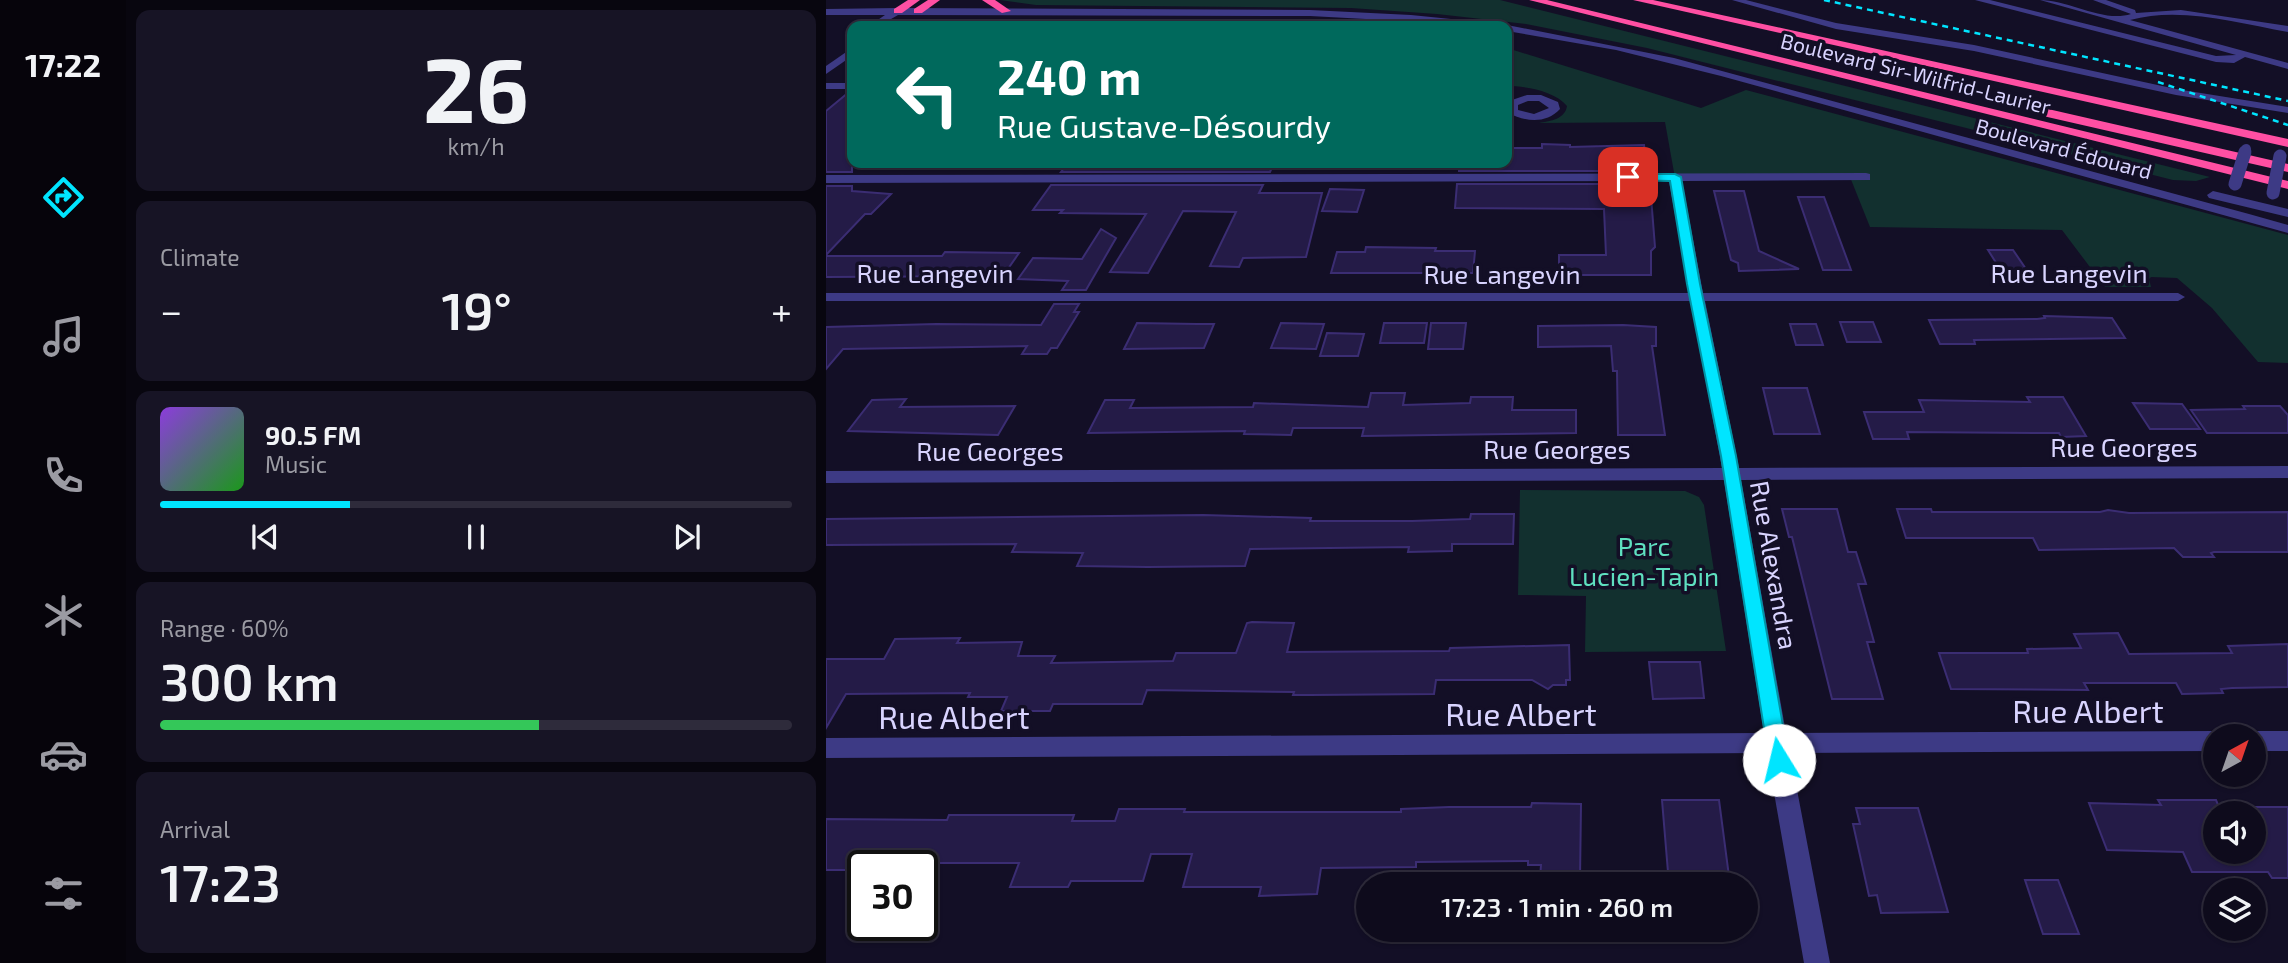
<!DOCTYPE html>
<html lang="en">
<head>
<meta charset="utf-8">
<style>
  :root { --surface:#0e0b1c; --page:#171425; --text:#f1f3f6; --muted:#9b9ba3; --line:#2e2b3b; --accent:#00e5ff }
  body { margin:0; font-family:"Exo 2",sans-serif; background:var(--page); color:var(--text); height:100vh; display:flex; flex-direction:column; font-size:26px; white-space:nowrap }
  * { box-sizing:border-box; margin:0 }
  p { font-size:23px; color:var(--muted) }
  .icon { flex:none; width:38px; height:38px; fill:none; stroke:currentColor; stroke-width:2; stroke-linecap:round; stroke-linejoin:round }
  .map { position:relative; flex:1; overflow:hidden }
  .sheet { display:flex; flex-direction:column; gap:10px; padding:10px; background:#08060f; width:700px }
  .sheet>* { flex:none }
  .top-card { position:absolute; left:21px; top:21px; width:665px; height:147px; border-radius:14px; box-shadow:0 2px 5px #0004,0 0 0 2px var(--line); background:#00695c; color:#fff; overflow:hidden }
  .needle { width:46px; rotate:40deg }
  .fabs { position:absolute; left:1377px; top:724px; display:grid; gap:14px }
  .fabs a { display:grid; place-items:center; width:63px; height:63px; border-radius:50%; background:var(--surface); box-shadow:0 2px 5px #0004,0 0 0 2px var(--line); font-size:35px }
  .speed { position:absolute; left:21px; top:850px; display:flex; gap:14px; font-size:35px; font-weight:700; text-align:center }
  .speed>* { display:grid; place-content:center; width:91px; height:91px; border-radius:50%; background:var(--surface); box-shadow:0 2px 5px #0004,0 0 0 2px var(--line); line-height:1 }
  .speed .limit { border:4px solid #111; border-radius:10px; background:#fff; color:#111 }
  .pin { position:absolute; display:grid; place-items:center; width:60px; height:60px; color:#fff; margin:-30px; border-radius:14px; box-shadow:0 4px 10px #0006 }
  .me { position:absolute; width:77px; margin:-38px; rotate:351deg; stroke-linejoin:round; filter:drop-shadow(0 0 5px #0008) }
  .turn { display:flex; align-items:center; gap:24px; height:147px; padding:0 35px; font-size:32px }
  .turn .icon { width:91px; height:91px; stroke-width:2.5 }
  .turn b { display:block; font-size:49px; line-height:60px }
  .big { font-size:52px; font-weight:600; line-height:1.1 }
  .sheet .widget { flex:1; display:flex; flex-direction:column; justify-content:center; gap:10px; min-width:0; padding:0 24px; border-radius:14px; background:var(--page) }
  .sheet .dial { align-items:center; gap:0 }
  .dial b { font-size:91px; line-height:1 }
  .song { display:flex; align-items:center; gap:21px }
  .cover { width:84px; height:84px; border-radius:10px; background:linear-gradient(135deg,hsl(270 70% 55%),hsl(120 70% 35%)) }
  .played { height:7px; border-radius:4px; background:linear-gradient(90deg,var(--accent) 30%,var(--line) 30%) }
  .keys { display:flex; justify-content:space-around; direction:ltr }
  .heat { display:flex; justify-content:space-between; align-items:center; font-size:38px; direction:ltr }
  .charge { height:10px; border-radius:5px; background:linear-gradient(90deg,#34c759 60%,var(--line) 0) }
  .trip { position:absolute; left:530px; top:872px; width:402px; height:70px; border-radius:35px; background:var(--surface); box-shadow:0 2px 5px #0004,0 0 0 2px var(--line); font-weight:600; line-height:70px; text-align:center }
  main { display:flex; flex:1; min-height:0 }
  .tab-bar { display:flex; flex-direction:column; width:126px; justify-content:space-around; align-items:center; background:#06040b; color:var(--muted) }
  .tab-bar .icon { width:49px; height:49px }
  .tab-bar .on { color:var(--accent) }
  .tab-bar b { font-size:32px; color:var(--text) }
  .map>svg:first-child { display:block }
  .green { fill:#12302f }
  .building { fill:#241b47; stroke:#3b2d73; stroke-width:2; fill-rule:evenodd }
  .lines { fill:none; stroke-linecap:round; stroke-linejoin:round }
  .minor { fill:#3d3a85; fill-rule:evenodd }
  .highway { fill:#ff4fa3; fill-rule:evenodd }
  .rail { stroke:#00e5ff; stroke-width:2.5; stroke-dasharray:6 5; stroke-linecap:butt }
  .minor-bridge-far1 { stroke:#3d3a85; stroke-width:10 }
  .minor-bridge { stroke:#3d3a85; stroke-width:13 }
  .route { fill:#00e5ff; stroke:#0095a6; stroke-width:2 }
  .labels { text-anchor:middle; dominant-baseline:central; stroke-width:7; stroke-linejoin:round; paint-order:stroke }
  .far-street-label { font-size:21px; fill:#d9d4ff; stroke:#130f26 }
  .street-label { font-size:26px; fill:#d9d4ff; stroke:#130f26 }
  .park-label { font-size:26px; fill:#5fe0c0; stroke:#130f26 }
  .near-street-label { font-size:32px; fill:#d9d4ff; stroke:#130f26 }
</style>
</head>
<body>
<main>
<nav class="tab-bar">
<b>17:22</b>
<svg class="icon on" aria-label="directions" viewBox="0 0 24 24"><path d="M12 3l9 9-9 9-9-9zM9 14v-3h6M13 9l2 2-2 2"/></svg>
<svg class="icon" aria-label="music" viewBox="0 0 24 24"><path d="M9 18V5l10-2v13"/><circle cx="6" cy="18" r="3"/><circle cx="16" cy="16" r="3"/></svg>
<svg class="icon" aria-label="phone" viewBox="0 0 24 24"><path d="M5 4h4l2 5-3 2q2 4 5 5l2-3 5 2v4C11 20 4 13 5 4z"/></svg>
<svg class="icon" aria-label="climate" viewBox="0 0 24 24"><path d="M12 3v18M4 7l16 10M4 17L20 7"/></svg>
<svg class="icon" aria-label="car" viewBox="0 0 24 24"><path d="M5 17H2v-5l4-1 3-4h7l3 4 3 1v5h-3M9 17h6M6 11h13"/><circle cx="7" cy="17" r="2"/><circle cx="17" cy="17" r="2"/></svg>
<svg class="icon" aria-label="filters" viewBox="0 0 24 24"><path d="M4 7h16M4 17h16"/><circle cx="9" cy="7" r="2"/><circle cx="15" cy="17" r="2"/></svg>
</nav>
<section class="sheet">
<div class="widget dial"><b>26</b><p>km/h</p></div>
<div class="widget"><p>Climate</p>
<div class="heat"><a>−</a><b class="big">19°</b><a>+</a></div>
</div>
<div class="widget">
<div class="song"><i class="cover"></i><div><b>90.5 FM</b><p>Music</p></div></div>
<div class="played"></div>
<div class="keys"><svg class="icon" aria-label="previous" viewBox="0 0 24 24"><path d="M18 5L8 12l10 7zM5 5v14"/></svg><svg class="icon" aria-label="pause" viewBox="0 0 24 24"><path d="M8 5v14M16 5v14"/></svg><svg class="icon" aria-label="next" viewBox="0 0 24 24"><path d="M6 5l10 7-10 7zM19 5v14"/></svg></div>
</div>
<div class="widget"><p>Range · 60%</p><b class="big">300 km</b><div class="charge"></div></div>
<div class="widget"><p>Arrival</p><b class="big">17:23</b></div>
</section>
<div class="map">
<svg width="1462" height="963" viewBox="0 0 1462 963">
  <rect width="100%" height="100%" fill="#130f26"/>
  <g class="green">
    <polygon points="174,0 674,0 1384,177 1370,181 1347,180 821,48 700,24 611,14 525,8 210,5"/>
    <path d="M681,48L875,108L920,90L1462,235V363L1432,362L1386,308L1351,278L1325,277L1323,279L1325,287H1279L1236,230L1044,227L1024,177L849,178L839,122L713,123C725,121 739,119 741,106C729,91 699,86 681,86Z"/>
    <polygon points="694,490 859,491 873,497 878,505 900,651 759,652 760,596 692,595"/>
  </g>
  <g class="building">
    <polygon points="23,92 26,92 26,172 0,172 0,111"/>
    <polygon points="716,144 744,145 744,147 818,145 822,171 633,171 633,163 681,163 681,148 716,148"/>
    <polygon points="242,163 448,163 444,172 235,172"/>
    <polygon points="631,184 824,184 829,247 825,251 825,275 748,275 748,273 733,273 733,255 780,255 778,209 629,208"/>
    <polygon points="225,185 437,185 433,193 496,193 480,257 417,258 413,267 384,266 410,212 357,211 322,273 284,272 320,214 234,213 237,210 207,210"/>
    <polygon points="0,186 26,186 26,191 65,194 45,214 39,214 0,255"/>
    <polygon points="504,189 538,190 531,212 496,211"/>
    <polygon points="888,191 918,191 933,251 973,269 913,271 912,263 905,260"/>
    <polygon points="972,197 998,197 1025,270 997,270"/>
    <polygon points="275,229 290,238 260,290 236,290 242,281 192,279 207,258 256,259"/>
    <polygon points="540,247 610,248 609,251 649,251 647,273 505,273 511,252 539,252"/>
    <polygon points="1162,250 1187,250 1200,269 1174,269"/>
    <polygon points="119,252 193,253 177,276 0,277 0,256 116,256"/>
    <polygon points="228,304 253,304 248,312 253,312 231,348 225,348 221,354 196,354 201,346 17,349 0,369 0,327 110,324 215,325"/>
    <polygon points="1218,316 1286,318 1299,338 1148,340 1149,344 1114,344 1103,320 1211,319 1219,318"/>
    <polygon points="1014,322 1047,322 1055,342 1021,342"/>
    <polygon points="311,323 371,324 388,324 378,348 298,349"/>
    <polygon points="455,323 498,324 490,349 445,348"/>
    <polygon points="558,323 601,323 598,343 554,343"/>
    <polygon points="605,323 640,323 637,349 602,349"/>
    <polygon points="964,324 990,324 997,345 970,345"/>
    <polygon points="797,325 830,327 830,346 826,346 839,435 792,435 791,371 787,371 785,346 712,347 712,326"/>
    <polygon points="501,333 538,334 532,356 494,356"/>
    <polygon points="937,388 981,388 994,434 948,434"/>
    <polygon points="545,393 579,393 577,405 644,403 645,397 687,397 686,410 750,410 750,433 536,436 538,428 467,428 465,435 418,434 419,431 262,433 279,400 308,400 304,408 427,407 428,403 542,407"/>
    <polygon points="1201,397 1237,397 1260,436 1235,437 1233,433 1220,433 1081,432 1083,439 1047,439 1038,412 1098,412 1093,400 1204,402"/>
    <polygon points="80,399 74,407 189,406 172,435 22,431 46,400"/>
    <polygon points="1307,403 1356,404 1374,429 1324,429"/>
    <polygon points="1417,406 1454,406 1462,415 1462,433 1381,433 1365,410 1419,409"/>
    <polygon points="956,509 1011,509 1022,552 1030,552 1040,584 1032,584 1048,642 1041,642 1057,699 1006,699 966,537 963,537"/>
    <polygon points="1071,509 1105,509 1106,512 1274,512 1282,510 1303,513 1462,512 1462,552 1388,552 1385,553 1388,557 1357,557 1348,548 1213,550 1207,538 1080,538"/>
    <polygon points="645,514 688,514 687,544 626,544 626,551 582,552 583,547 424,549 419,566 322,567 251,566 257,553 186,552 190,544 0,545 0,519 377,515 485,518 484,521 586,521 644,519"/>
    <polygon points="426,622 468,623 461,652 623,651 624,648 743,645 744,680 740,680 740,685 727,685 722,689 706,680 610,680 608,694 484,695 467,695 468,692 321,690 316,704 227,704 224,711 175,711 181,697 142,697 144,693 20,694 0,728 0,659 58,659 69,639 134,638 131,643 196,642 192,656 229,656 225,663 347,661 350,653 410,653 421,623"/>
    <polygon points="1292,633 1303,654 1406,653 1402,646 1462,644 1462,687 1406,688 1395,689 1397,693 1356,694 1350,683 1258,683 1262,690 1125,689 1113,653 1202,653 1201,649 1255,648 1248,634"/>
    <polygon points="823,662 874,662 878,698 827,699"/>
    <polygon points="836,800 893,800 904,884 843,884"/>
    <path d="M1332,800H1390L1393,807H1462V878H1446L1442,872H1366L1357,852L1281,850L1263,803L1335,805ZM1390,814H1428V852H1390Z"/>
    <polygon points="706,803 755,804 754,879 714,878 715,865 702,865 702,861 590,862 590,867 495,868 491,894 433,896 435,887 357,887 366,854 325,854 317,881 245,881 242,887 184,887 193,863 91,863 89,866 37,866 37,870 0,870 0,819 121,820 123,815 248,815 246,821 289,821 293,809 359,809 358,812 575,812 575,809 623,807 705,807"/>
    <polygon points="1030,808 1092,808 1122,912 1055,913 1051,895 1043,896 1027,824 1034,824"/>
    <polygon points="1199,880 1232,880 1253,934 1217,934"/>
  </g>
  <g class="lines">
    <g class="minor">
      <polygon points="906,0 920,0 1010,23 1148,45 1350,89 1462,107 1462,113 1350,95 1148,51 1010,29"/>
      <path d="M1149,0H1164L1390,56L1410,55L1214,0C1243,0 1277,23 1305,14L1267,0H1280L1309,10L1310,13L1355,10L1462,26V32C1412,23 1354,6 1304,20L1462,63V69L1419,57L1408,63L1390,62Z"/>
      <polygon points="72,8 484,10 585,15 665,23 670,26 484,16 72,15 53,26 43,26 59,15 0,15 0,9"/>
      <polygon points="681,25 848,58 1423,214 1462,225 1462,233 895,76 790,50 681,31 681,26 678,26"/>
      <polygon points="26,48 26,56 0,74 0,66"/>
      <rect x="0" y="83" width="26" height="6"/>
      <path d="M701,95H715L732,102L734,109C720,124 700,122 682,113L683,101ZM702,101H713L723,108L708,114L692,110V105Z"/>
      <polygon points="1040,173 1044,174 1044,180 856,181 877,293 1352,293 1359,297 1352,301 879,301 913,468 1462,466 1462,478 915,480 960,733 1390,731 1399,737 1390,737 1390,751 964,753 1004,963 978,963 941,753 0,758 0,738 938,733 898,480 0,483 0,471 896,468 865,301 0,301 0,293 863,293 843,181 0,183 0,175"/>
      <polygon points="1387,191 1462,209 1462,217 1383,198 1381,195"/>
      <polygon points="1428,731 1462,731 1462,751 1428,751 1428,737 1419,737"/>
    </g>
    <g class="highway">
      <polygon points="82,0 94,0 76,13 68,13 68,9"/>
      <polygon points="102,0 114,0 96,13 88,13 88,9"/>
      <polygon points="156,0 169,0 185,11 176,13"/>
      <polygon points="703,0 721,0 1462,181 1462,189"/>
      <polygon points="807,0 827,0 1462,139 1462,147"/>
      <polygon points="1222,109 1462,164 1462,172 1217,116 1215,113"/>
    </g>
    <g class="rail">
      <polyline points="998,0 1462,101"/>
      <polyline points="1332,82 1462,125"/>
    </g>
    <polyline class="minor-bridge-far1" points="1418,154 1420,149"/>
    <g class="minor-bridge">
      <polyline points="1409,184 1419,152"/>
      <polyline points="1447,193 1454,156"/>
    </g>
  </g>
  <polygon class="route" points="802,174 849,174 855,177 874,284 910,456 963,760 960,766 953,769 946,766 943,760 895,456 861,284 844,181 798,180 798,175"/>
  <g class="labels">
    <g class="far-street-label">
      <text transform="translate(1090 73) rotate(14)">Boulevard Sir-Wilfrid-Laurier</text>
      <text transform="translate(1238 148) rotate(15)">Boulevard Édouard</text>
    </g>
    <g class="street-label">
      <text x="109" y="272">Rue Langevin</text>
      <text x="1243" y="272">Rue Langevin</text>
      <text x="676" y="273">Rue Langevin</text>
      <text x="1298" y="446">Rue Georges</text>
      <text x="731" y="448">Rue Georges</text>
      <text x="164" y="450">Rue Georges</text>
      <text transform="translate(949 565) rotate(80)">Rue Alexandra</text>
    </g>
    <g class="park-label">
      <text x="818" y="545">Parc<tspan x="818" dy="30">Lucien-Tapin</tspan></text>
    </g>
    <g class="near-street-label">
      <text x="1262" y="710">Rue Albert</text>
      <text x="695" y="713">Rue Albert</text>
      <text x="128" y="716">Rue Albert</text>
    </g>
  </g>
</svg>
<div class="fabs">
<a><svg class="needle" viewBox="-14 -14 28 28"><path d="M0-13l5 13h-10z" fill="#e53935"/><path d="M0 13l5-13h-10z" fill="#9b9ba3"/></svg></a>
<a><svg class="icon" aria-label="sound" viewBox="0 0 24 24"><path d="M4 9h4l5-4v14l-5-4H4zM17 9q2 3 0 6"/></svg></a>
<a><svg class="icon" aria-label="layers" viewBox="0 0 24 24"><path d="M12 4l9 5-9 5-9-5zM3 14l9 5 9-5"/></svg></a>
</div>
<div class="speed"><div class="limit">30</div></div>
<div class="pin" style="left:802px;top:177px;background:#d93025"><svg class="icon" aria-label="arrive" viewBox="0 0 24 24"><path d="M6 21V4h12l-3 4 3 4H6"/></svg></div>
<svg class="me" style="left:953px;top:760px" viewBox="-20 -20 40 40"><circle r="19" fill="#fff"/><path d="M0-13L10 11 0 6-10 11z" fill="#00e5ff"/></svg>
<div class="trip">17:23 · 1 min · 260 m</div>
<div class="top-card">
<div class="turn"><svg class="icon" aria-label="left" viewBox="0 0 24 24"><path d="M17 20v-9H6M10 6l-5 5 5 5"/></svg><div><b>240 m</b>Rue Gustave-Désourdy</div></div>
</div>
</div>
</main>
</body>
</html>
